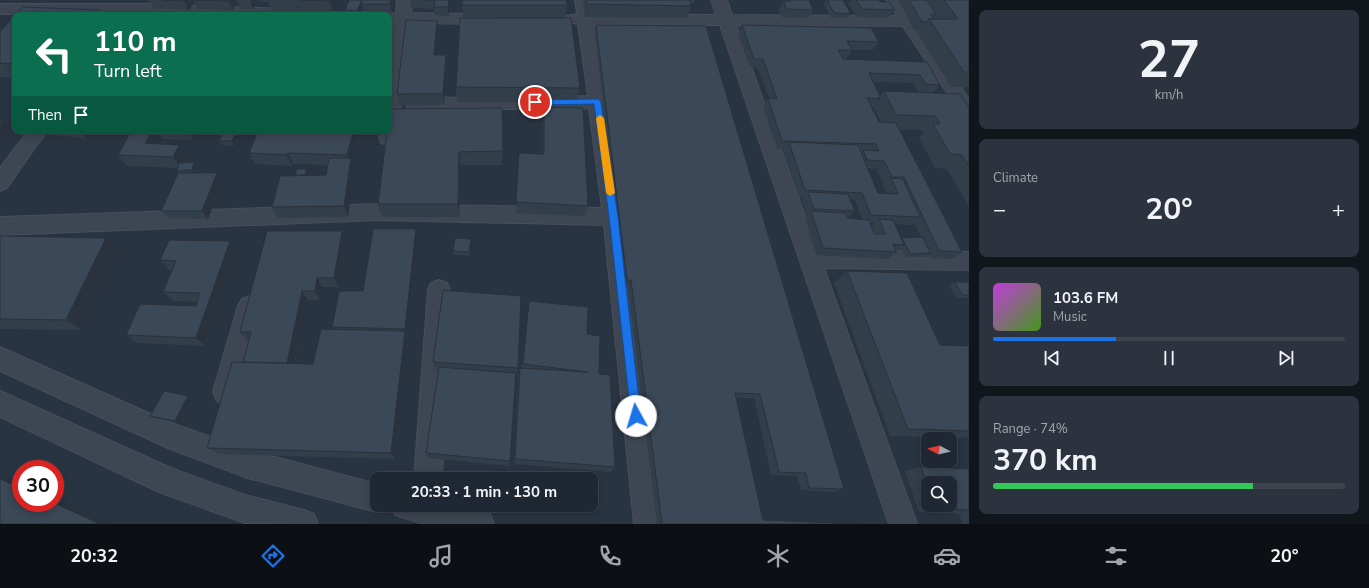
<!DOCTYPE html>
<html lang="en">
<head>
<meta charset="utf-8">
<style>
  :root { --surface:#1f2732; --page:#2c333e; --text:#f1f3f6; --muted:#a1a5ac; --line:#3c444d; --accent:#1a73e8 }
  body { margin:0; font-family:"Nunito Sans",sans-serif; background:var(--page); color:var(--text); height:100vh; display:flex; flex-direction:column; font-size:15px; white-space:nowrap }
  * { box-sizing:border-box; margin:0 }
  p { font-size:13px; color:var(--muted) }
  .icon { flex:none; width:22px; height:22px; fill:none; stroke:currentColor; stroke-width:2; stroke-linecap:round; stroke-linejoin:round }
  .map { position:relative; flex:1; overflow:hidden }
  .details { display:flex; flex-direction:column; gap:10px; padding:10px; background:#11151c; width:400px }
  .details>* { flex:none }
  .hud { position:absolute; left:12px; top:12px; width:380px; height:122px; border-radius:8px; box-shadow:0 2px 10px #0003,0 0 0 1px var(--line); background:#0b6e4f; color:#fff; overflow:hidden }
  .needle { width:26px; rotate:277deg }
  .controls { position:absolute; left:921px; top:432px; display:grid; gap:8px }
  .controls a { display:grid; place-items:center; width:36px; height:36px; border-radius:8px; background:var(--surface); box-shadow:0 2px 10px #0003,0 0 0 1px var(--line); font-size:20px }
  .speed { position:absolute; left:12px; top:460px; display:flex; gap:8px; font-size:20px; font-weight:700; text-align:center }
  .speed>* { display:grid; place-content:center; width:52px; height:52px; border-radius:50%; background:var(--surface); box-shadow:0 2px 10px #0003,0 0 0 1px var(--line); line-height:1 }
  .speed .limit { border:6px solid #d22; background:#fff; color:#111 }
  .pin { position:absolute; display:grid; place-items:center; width:34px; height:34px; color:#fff; margin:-17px; border:2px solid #fff; border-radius:50%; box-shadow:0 1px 4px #0007 }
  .me { position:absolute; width:44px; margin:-22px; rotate:354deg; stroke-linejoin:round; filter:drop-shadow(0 0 3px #0008) }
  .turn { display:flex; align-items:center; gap:14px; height:84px; padding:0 16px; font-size:18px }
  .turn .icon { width:52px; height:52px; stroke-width:2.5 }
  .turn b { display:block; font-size:28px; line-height:34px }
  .then { display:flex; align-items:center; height:38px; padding:0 16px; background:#0003; gap:8px; font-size:15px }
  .big { font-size:30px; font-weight:700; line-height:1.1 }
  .details .tile { flex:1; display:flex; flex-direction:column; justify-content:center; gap:6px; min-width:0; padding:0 14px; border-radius:8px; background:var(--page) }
  .details .dial { align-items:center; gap:0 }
  .dial b { font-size:52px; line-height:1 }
  .song { display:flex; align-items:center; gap:12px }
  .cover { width:48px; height:48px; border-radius:6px; background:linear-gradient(135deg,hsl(290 70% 55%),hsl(100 70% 35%)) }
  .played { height:4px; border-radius:2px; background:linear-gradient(90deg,var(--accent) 35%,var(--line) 35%) }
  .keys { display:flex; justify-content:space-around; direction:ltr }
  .heat { display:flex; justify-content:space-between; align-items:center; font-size:22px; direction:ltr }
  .charge { height:6px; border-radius:3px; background:linear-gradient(90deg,#34c759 74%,var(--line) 0) }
  .trip { position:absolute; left:370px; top:472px; width:228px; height:40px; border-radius:8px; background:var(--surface); box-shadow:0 2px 10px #0003,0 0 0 1px var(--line); font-weight:700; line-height:40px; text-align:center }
  .tab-bar { display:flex; height:64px; justify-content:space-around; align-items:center; background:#0c1014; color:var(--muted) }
  .tab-bar .icon { width:28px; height:28px }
  .tab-bar .on { color:var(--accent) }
  .tab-bar b { font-size:18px; color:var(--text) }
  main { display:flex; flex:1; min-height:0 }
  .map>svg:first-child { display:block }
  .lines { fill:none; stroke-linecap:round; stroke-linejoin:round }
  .minor-casing { stroke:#464f5b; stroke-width:2 }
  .minor { fill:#3d4652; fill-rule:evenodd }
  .wall { fill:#333e4b; fill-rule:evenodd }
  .shaded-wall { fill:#29323d }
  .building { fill:#3b4857; stroke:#29323d }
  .route { fill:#1a73e8; stroke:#114b97 }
  .slow { fill:#f59e0b }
</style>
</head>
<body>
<main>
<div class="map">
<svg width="969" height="524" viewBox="0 0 969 524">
  <rect width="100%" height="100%" fill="#293442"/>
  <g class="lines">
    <g class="minor-casing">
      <g id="minor">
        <polygon points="397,0 413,0 411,13 489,14 495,16 497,19 495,22 489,24 410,23 397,138 395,143 388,145 381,143 379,138 380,131 389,131 389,62 394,23 389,23 389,15 383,15 396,13"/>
        <polygon points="575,0 591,0 593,14 716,15 711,0 727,0 732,15 897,16 886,0 902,0 969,99 969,119 963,117 903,26 736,25 817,249 969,252 969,270 824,268 917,524 889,524 720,25 594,24 624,217 662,524 634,524 604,225 379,220 0,235 0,217 379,204 602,208 589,108 414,110 408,108 405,104 408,100 414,98 588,96 578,24 566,22 564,19 566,16 577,14"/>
        <polygon points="0,4 149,4 312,10 318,12 320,15 0,14"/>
        <polygon points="28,131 48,131 36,146 7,188 0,191 0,168"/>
        <polygon points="439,280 447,283 450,290 442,479 414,479 428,290 431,283"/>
        <polygon points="250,296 258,299 262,306 239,392 235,401 226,404 217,401 213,392 238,306 242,299"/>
        <polygon points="0,347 171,423 248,450 377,484 377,505 388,505 387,508 377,512 248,478 168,448 0,371"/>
        <polygon points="0,391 173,469 245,495 304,510 314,514 318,524 245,523 159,492 0,417"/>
        <polygon points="391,505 462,505 490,514 494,524 424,524 395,515"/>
      </g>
    </g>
    <use href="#minor" class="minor"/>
  </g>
  <g class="wall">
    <polygon points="149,0 338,0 333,13 272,11 268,2 258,1 253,9 241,9 237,1 233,10 197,9 194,2 189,10 154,8"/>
    <polygon points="349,0 394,1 392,13 363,12 362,6 358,15 346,14 345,10"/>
    <polygon points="410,0 452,0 448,16 435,15 434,9 411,8"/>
    <polygon points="462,0 567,5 566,17 463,17"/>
    <polygon points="583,0 695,0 693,4 691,4 691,6 687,18 585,17"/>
    <polygon points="784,0 809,0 813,10 808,18 782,17 779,10"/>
    <polygon points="826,0 843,0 851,14 848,18 831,18 824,4"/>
    <polygon points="851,0 880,0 879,1 880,2 895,10 888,18 857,17 848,4"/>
    <polygon points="898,0 969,0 969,87 951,87 918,34 920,31 915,31"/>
    <polygon points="15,15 15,78 0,77 0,32"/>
    <polygon points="437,21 438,33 436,55 446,67 444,105 399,105 397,94"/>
    <polygon points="596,25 844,489 834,492 801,490 797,476 771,475 754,398 736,398 763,520 860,524 657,524 628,287 624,287 595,34"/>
    <path d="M742,25L879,42L873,50H852L846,59L842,58L843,59L927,62L940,85L933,93L969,107V207L947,169L935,168L919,138L924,133L922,130L899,129L962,252L952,259L930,258L929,255L926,257H906L900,248L888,259L816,255L805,218L807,216L802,200L803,198H799L783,150L784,149H777L763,107L768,98H769L758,68L750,67L738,34ZM873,82L913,83L918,92L884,91L880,96ZM871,107H873L881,122H879ZM868,168L876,169L884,185L883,186L887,194L878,193ZM851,200H855L862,219L848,218L855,211ZM870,223H875L871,226ZM914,223L921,237L901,238L895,224L911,225Z"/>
    <polygon points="456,87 580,88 577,102 457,102"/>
    <polygon points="544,107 588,206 585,216 516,213 519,153 543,154 543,118"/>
    <polygon points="502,108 503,151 502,165 460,165 459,217 382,217 378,204"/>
    <polygon points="41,131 93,131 87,139 44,134"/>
    <polygon points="131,131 197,131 193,140 162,139 159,144 186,156 183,163 194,162 197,166 195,173 217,173 222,181 208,219 168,218 161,211 179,173 177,171 178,168 127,166 118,155"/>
    <polygon points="224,131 237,131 239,134 234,146 222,145 219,141"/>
    <polygon points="258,131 358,131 355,140 356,144 352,160 355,169 348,217 278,218 272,207 295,175 308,173 308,175 326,175 328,165 293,164 292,166 255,164 249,153"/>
    <polygon points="106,238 119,250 82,330 0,329 0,319"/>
    <polygon points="418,239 408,337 407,337 408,341 395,459 219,454 207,448 243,362 249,341 248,341 240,332 346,241 339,287 322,287 320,300 308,300 295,364 313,364 333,329 332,327 363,291"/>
    <polygon points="471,239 469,256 453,254 453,251"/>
    <polygon points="230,241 237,251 205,346 137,343 126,335 196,306 197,302 173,301 163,292 172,270 169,270 160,260"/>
    <polygon points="847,271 940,345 969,346 969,438 890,436 834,283"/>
    <polygon points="955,282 969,284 969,298 956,298 950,286"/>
    <polygon points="529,301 587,334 599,374 615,467 610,472 514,464 518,375 520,368 522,368"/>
    <polygon points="433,362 518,368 516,376 510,461 510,466 428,458 426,453 439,370 435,369"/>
    <polygon points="188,396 192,399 179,423 154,418 150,416"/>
    <path d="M921,467L969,469V524H963L959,514L919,512L905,471ZM928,483L950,505H928Z"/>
  </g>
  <g class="shaded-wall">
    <polygon points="185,0 193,0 194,2 189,10 184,1"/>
    <polygon points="230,0 237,0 237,1 233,10 229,1"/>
    <polygon points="250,0 257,0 258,1 253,9"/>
    <polygon points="330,0 338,0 333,13 330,1"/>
    <polygon points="362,0 362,4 361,4 362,6 358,15 357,11"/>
    <polygon points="391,0 394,0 394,1 392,13 390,4"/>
    <polygon points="449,0 452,0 448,16 448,7"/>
    <polygon points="100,10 103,15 96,15"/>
    <polygon points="437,21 438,33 435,67 434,55"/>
    <polygon points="446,55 446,67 444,105 443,94"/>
    <polygon points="15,60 15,67 12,64"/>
    <polygon points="3,120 11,129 0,143 0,124"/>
    <polygon points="80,131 93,131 87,139"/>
    <polygon points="152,131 157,131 162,139 153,155 145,143"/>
    <polygon points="187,131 197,131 193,140"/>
    <polygon points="236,131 237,131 239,134 234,146 232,141"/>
    <polygon points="351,131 358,131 355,140 356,144 352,160 355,169 348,217 344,206 350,165 347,155"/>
    <polygon points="179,145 186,156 181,168 173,157"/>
    <polygon points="459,152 460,165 459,217 458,204"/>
    <polygon points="288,153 293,164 292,166 287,155"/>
    <polygon points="194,162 197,166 195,174 192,170"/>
    <polygon points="307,169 308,173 306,185 304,180"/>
    <polygon points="217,173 222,181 208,219 202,211"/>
    <polygon points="416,229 418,239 408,337 405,329"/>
    <polygon points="342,231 346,241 339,287 334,278"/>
    <polygon points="106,238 119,250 82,330 66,320"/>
    <polygon points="230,241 237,251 205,346 196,338"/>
    <polygon points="317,278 322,287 320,300 315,291"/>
    <polygon points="302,291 308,300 293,370 287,363"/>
    <polygon points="405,331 408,341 395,459 391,453"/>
    <polygon points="188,396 192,399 179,423 175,421"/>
    <polygon points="0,473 21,482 21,488 0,479"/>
    <polygon points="55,498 113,524 100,524 54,503 55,503"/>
  </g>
  <g class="building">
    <polygon points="162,0 185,0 184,1"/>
    <polygon points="193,0 230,0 229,1"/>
    <polygon points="300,0 330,0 330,1"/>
    <polygon points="349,0 362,0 357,11 345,10"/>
    <polygon points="362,0 391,0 390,4 361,4"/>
    <polygon points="426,0 449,0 448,7 434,7 435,0"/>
    <polygon points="462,0 566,0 567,5 462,5"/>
    <polygon points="586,0 690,0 691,6 587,4"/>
    <polygon points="790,0 809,0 813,10 786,9 784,1 790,1"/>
    <polygon points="827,0 843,0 851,14 834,13"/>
    <polygon points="856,0 879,0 880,2 889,2 895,10 862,9"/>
    <polygon points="909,0 927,0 936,14 931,14 934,19 929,19 926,22 922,22"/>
    <polygon points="944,0 969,0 969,72 964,72 929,19 958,19"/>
    <polygon points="23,7 100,10 96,15 15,15"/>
    <polygon points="222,13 264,14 263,15 221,15"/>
    <polygon points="132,14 150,15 131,15"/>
    <polygon points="15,15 15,60 12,64 0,63 0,32"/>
    <polygon points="460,18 571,18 580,88 456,87"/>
    <polygon points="406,20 437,21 434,55 446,55 443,94 397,94"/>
    <polygon points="596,25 706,26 844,489 809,488 806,473 779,472 760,394 735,393 763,520 860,524 662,524 631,280 627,280"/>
    <polygon points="742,25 871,28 879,42 847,41 852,50 838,50 843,59 927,62 940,85 925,84 920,75 869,73 880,96 879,98 880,99 867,98 879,122 896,123 962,252 939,251 904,177 892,177 884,161 867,160 863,150 879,151 876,144 782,141 768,98 777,99 763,59 754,59"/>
    <polygon points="884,91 960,94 969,107 969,166 962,155 950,154 933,124 940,124 935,116 896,115"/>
    <polygon points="544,107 583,108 588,206 516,202 519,153 544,154"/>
    <polygon points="502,108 503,151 459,152 458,204 378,204 387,131 389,131 389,116 390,109"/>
    <polygon points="0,120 3,120 0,124"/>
    <polygon points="131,131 152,131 145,143 179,145 173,157 118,155"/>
    <polygon points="224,131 236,131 232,141 219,141"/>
    <polygon points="258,131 351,131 351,133 353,133 347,155 288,153 287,155 249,153"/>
    <polygon points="789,142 858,145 878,193 898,194 891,178 903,179 920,217 871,215 862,193 805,190"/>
    <polygon points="329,158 351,158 344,206 272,207 280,176 326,175"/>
    <polygon points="194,162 192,170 177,171 179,163"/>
    <polygon points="297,169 307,169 305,175 295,175"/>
    <polygon points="178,173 217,173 202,211 161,211"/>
    <polygon points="808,192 848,194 855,211 814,209"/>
    <polygon points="811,211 845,213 848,218 869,220 874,234 885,234 879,219 893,220 904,245 893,244 896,252 823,248"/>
    <polygon points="373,229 416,229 405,329 332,327 339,291 363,291"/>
    <polygon points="267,231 342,231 334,278 317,278 315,291 302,291 287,363 243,362 251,332 240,332"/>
    <polygon points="0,236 106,238 66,320 0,319"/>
    <polygon points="922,237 931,253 910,254 902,238"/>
    <polygon points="455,238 471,239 469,252 453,251"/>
    <polygon points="169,240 230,241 196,338 126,335 140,304 196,306 200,293 163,292 176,261 160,260"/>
    <polygon points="847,271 907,273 940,345 969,346 969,431 908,429"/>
    <polygon points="955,282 968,282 969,284 969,295 962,295"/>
    <polygon points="443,290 521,296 518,368 433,362"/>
    <polygon points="529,301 588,307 587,334 600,336 599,374 610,375 615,467 515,459 520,368 588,372 523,364"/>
    <polygon points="321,329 405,331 391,453 207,448 232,362 313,364"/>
    <polygon points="439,367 516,373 510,461 426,453"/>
    <polygon points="164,391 188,396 175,421 150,416"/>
    <polygon points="921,467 969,469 969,510 936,508 935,505 950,505 950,483 928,483 928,487"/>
    <polygon points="0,479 21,488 21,503 54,503 100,524 0,524"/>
  </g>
  <polygon class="route" points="598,99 601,102 618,217 641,416 640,420 636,422 632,420 631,416 609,217 594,104 535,105 531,102 535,100"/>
  <polygon class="slow" points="600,115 604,118 615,193 610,196 606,193 596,118"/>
</svg>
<div class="controls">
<a><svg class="needle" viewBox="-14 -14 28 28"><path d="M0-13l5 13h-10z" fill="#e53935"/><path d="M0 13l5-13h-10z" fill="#a1a5ac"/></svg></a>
<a><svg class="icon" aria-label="search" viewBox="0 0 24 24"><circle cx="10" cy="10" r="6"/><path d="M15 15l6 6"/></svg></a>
</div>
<div class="speed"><div class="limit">30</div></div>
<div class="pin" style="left:535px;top:102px;background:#d93025"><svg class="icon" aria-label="arrive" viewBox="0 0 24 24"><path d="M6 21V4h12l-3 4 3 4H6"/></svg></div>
<svg class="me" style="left:636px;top:416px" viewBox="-20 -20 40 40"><circle r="19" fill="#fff"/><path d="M0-13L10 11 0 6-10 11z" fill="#1a73e8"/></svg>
<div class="trip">20:33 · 1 min · 130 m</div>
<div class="hud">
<div class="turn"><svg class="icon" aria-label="left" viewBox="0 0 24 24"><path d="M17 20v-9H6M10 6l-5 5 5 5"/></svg><div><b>110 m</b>Turn left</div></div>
<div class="then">Then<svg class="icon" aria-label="arrive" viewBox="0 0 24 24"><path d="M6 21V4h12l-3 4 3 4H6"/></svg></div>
</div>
</div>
<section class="details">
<div class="tile dial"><b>27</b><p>km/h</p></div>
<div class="tile"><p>Climate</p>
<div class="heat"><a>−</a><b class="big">20°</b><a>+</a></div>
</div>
<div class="tile">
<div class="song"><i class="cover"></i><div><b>103.6 FM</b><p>Music</p></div></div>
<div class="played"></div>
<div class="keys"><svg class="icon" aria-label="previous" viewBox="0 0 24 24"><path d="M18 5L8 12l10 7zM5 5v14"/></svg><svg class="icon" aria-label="pause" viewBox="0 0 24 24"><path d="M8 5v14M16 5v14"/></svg><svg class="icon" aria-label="next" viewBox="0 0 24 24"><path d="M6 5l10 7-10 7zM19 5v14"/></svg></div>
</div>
<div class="tile"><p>Range · 74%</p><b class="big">370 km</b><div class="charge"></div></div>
</section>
</main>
<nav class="tab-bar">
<b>20:32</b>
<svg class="icon on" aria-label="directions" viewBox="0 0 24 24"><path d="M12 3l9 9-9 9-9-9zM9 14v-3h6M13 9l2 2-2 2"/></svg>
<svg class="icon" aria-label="music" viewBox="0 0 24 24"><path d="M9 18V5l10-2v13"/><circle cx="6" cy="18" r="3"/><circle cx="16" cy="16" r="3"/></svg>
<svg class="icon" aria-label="phone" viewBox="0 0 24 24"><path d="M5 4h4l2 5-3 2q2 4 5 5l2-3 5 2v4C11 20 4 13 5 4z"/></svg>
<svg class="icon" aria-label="climate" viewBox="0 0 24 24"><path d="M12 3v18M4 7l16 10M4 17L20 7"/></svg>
<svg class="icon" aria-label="car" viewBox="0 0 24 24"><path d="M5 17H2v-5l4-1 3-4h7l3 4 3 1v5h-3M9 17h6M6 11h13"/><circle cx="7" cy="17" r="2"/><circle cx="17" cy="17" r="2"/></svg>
<svg class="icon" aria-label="filters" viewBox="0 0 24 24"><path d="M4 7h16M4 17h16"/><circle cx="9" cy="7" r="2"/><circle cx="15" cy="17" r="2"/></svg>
<b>20°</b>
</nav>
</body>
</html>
